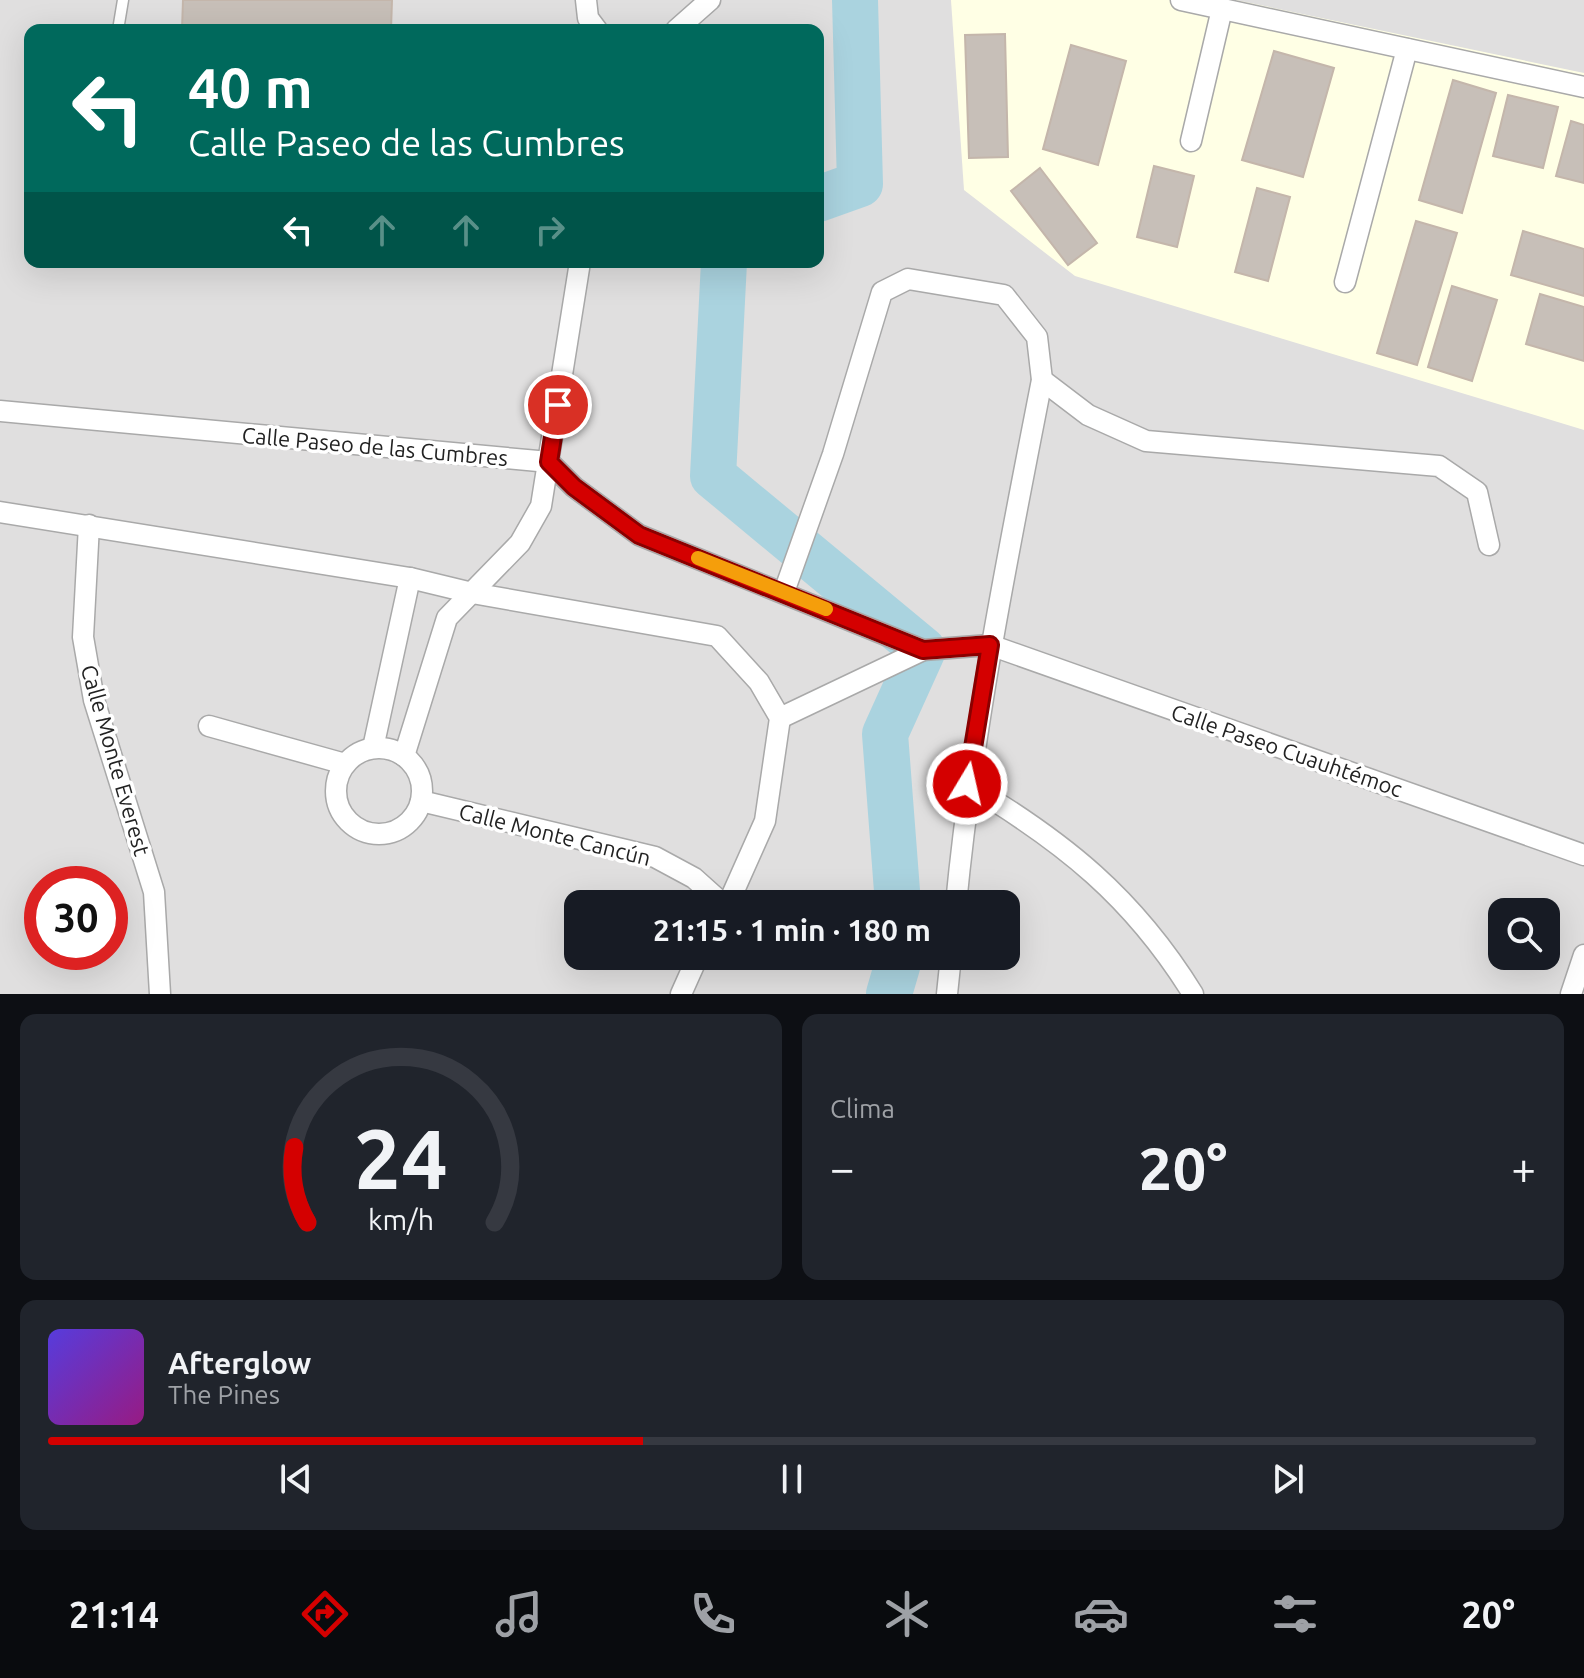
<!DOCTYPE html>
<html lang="es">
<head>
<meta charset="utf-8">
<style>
  :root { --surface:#171b24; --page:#20242c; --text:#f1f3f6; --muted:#9ea1a6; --line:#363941; --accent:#d40000 }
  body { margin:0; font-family:Ubuntu,sans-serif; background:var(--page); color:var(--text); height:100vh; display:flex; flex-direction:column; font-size:30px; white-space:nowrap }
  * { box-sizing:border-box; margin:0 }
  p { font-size:26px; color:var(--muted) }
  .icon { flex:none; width:44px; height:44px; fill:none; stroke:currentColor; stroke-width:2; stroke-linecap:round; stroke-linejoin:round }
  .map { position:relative; height:994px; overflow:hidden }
  .drawer { display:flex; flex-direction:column; gap:20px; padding:20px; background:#0d0f14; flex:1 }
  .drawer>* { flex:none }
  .top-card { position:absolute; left:24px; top:24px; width:800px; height:244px; border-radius:16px; box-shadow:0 8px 32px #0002; background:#00695c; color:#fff; overflow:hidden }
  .buttons { position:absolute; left:1488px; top:898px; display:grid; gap:16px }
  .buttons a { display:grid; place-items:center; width:72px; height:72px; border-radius:16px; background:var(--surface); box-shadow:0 8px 32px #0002; font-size:40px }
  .speed { position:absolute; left:24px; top:866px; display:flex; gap:16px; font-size:40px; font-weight:700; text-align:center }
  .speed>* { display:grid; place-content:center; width:104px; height:104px; border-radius:50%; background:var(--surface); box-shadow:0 8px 32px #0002; line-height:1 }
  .speed .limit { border:12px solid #d22; background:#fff; color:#111 }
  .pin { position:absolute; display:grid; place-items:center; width:68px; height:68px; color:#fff; margin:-34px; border:4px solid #fff; border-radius:50%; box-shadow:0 2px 8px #0007 }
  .me { position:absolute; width:88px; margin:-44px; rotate:9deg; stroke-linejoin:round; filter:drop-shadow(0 0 6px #0008) }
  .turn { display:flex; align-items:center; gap:28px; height:168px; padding:0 32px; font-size:36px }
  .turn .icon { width:104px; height:104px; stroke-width:2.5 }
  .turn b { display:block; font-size:56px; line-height:68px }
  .lanes { display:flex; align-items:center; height:76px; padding:0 32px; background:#0003; justify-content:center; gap:40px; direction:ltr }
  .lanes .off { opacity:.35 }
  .big { font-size:60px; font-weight:600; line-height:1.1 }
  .drawer .widget { flex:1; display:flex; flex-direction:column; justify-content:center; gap:12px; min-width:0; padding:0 28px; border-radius:16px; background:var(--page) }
  .drawer .dial { align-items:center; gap:0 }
  .dial svg { height:208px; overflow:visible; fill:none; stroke:var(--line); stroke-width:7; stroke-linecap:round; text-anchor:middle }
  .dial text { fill:var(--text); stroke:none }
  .song { display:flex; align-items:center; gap:24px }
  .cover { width:96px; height:96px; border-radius:12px; background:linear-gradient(135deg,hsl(250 70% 55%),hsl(310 70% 35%)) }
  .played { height:8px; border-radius:4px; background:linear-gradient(90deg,var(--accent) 40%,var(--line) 40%) }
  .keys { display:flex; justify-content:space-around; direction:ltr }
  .heat { display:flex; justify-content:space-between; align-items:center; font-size:44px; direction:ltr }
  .drawer .tiles { flex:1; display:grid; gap:20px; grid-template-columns:1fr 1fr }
  .widget:last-child { grid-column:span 2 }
  .trip { position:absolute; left:564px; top:890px; width:456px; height:80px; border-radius:16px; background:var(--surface); box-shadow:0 8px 32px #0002; font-weight:600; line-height:80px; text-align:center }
  .tab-bar { display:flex; height:128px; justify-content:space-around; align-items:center; background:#090b0e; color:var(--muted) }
  .tab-bar .icon { width:56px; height:56px }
  .tab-bar .current { color:var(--accent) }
  .tab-bar b { font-size:36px; color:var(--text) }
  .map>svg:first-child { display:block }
  .residential { fill:#e0dfdf; fill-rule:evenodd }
  .education { fill:#ffffe5 }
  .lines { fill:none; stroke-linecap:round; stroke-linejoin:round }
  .river { stroke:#aad3df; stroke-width:46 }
  .building { fill:#c7bfb8; stroke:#c4b6ab; stroke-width:2 }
  .lane-casing { stroke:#a9a9a9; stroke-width:13 }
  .street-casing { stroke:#a9a9a9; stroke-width:23 }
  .lane { stroke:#fff; stroke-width:10 }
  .street { stroke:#fff; stroke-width:20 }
  .route-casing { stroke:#8a0000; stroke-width:20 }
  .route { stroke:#d40000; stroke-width:14 }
  .slow { stroke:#f59e0b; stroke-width:14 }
  .labels { text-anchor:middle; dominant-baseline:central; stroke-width:7; stroke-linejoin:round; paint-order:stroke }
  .street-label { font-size:22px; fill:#222; stroke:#fff }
</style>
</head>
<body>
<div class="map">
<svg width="1584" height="994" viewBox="0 0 1584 994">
  <rect width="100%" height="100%" fill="#f2efe9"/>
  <path class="residential" d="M0,0H1584V994H0ZM30,30H818V262H30ZM42,884H110V952H42ZM578,904H1006V956H578ZM1502,912H1546V956H1502Z"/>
  <polygon class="education" points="951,0 1236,0 1584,73 1584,430 1075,276 964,190"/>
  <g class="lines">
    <g class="river">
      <polyline points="818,199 860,184 855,0"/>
      <polyline points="724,262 713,476 923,650 885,734 898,904"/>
      <polyline points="889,994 900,956"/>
    </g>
  </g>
  <g class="building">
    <polygon points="183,0 392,0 391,30 182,30"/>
    <polygon points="1005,34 1008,157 969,158 965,35"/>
    <polygon points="1071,45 1126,61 1098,165 1043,149"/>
    <polygon points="1274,51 1334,68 1303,177 1242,160"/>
    <polygon points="1453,80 1496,93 1462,213 1419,200"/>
    <polygon points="1508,95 1558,107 1543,168 1493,156"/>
    <polygon points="1571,121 1584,125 1584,183 1556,176"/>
    <polygon points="1154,166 1194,176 1177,247 1137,237"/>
    <polygon points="1040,168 1097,243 1068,265 1011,191"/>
    <polygon points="1257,188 1290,197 1268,281 1235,272"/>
    <polygon points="1416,221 1457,233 1417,365 1377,353"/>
    <polygon points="1523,231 1584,249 1584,296 1511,275"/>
    <polygon points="1452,286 1497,300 1472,381 1428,367"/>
    <polygon points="1540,294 1584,307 1584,361 1526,344"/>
  </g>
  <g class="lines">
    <g class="lane-casing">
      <polyline id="lane" points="118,30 123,0"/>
    </g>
    <g class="street-casing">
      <g id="street">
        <polyline points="586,0 588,18 597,30"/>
        <polyline points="1181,0 1584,87"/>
        <polyline points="676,30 710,0"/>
        <polyline points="1191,141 1222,9"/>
        <polyline points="1345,282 1407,49"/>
        <polyline points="1042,380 1088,415 1146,441 1439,466 1477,492 1489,545"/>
        <polyline points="0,411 549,462 574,487 639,535 923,650 990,645 1584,855"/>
        <polyline points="0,512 410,578 472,593 717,636 759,682 780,718 765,821 728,904"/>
        <polyline points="89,525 83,637 94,700 154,892 160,994"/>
        <path d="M784,592L833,454L882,292L908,279L1004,295L1037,337L1042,380C1008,554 973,727 956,904"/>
        <polyline points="780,718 923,650"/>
        <polyline points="209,726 345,764"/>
        <polyline points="373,748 410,578"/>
        <circle cx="379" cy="791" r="43"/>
        <polyline points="404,756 447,618 520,543 541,506 580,262"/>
        <path d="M967,784C1064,842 1133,897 1193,994"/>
        <polyline points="421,801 655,857 694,878 723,904"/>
        <polyline points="681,994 698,956"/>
        <polyline points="947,994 951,956"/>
        <polyline points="1571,994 1584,955"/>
      </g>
    </g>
    <use href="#lane" class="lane"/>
    <use href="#street" class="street"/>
  </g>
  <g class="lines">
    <g class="route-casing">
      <polyline id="route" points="558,405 549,462 574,487 639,535 923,650 990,645 967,784"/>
    </g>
    <use href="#route" class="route"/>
    <polyline class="slow" points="698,558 826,609"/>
  </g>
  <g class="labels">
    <g class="street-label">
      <text transform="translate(375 446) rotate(5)">Calle Paseo de las Cumbres</text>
      <text transform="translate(1287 750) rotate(19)">Calle Paseo Cuauhtémoc</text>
      <text transform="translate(116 760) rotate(74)">Calle Monte Everest</text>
      <text transform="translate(555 834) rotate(14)">Calle Monte Cancún</text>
    </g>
  </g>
</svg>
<div class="buttons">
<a><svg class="icon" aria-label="search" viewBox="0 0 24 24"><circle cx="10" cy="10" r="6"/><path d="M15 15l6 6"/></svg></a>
</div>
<div class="speed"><div class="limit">30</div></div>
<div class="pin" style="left:558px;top:405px;background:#d93025"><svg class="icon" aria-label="arrive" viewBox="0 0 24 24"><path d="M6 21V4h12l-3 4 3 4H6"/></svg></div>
<svg class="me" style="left:967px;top:784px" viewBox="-20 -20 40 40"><circle r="17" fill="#d40000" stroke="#fff" stroke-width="3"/><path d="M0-11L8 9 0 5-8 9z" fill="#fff"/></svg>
<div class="trip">21:15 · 1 min · 180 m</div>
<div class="top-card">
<div class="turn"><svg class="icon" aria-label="left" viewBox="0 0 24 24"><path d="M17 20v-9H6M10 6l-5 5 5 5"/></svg><div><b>40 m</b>Calle Paseo de las Cumbres</div></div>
<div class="lanes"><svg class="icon" aria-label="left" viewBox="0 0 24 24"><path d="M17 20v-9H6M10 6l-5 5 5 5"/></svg><svg class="icon off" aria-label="ahead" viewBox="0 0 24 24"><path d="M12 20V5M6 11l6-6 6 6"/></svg><svg class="icon off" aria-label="ahead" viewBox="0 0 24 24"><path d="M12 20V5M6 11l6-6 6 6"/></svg><svg class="icon off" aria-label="right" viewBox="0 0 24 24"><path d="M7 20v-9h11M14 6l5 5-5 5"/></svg></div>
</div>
</div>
<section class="drawer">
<div class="tiles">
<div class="widget dial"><svg viewBox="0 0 100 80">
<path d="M14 69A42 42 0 1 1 86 69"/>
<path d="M14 69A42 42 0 0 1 9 40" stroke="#d40000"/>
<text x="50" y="56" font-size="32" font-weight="700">24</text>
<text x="50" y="72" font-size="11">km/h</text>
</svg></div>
<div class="widget"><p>Clima</p>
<div class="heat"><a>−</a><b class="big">20°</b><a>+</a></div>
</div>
<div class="widget">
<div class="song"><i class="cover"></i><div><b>Afterglow</b><p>The Pines</p></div></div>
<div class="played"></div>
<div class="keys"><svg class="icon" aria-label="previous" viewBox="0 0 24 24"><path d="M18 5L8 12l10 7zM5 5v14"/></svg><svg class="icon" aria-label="pause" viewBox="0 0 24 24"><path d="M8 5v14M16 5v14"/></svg><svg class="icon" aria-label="next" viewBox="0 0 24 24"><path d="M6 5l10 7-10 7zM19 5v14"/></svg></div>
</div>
</div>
</section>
<nav class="tab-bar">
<b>21:14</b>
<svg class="icon current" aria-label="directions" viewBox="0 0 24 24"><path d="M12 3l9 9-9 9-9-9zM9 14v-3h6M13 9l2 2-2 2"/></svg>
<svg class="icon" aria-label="music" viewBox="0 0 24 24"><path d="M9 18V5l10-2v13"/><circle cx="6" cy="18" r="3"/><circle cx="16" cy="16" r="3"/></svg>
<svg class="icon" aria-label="phone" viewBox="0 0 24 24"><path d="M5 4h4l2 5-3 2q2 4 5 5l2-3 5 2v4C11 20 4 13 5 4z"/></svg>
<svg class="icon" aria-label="climate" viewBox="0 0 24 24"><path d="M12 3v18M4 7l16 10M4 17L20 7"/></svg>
<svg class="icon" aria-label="car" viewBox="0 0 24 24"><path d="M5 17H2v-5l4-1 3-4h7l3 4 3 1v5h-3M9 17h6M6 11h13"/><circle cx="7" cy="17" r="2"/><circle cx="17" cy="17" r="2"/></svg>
<svg class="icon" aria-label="filters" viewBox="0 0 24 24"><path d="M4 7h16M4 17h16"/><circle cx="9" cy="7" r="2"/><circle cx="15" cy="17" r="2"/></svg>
<b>20°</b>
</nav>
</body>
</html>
